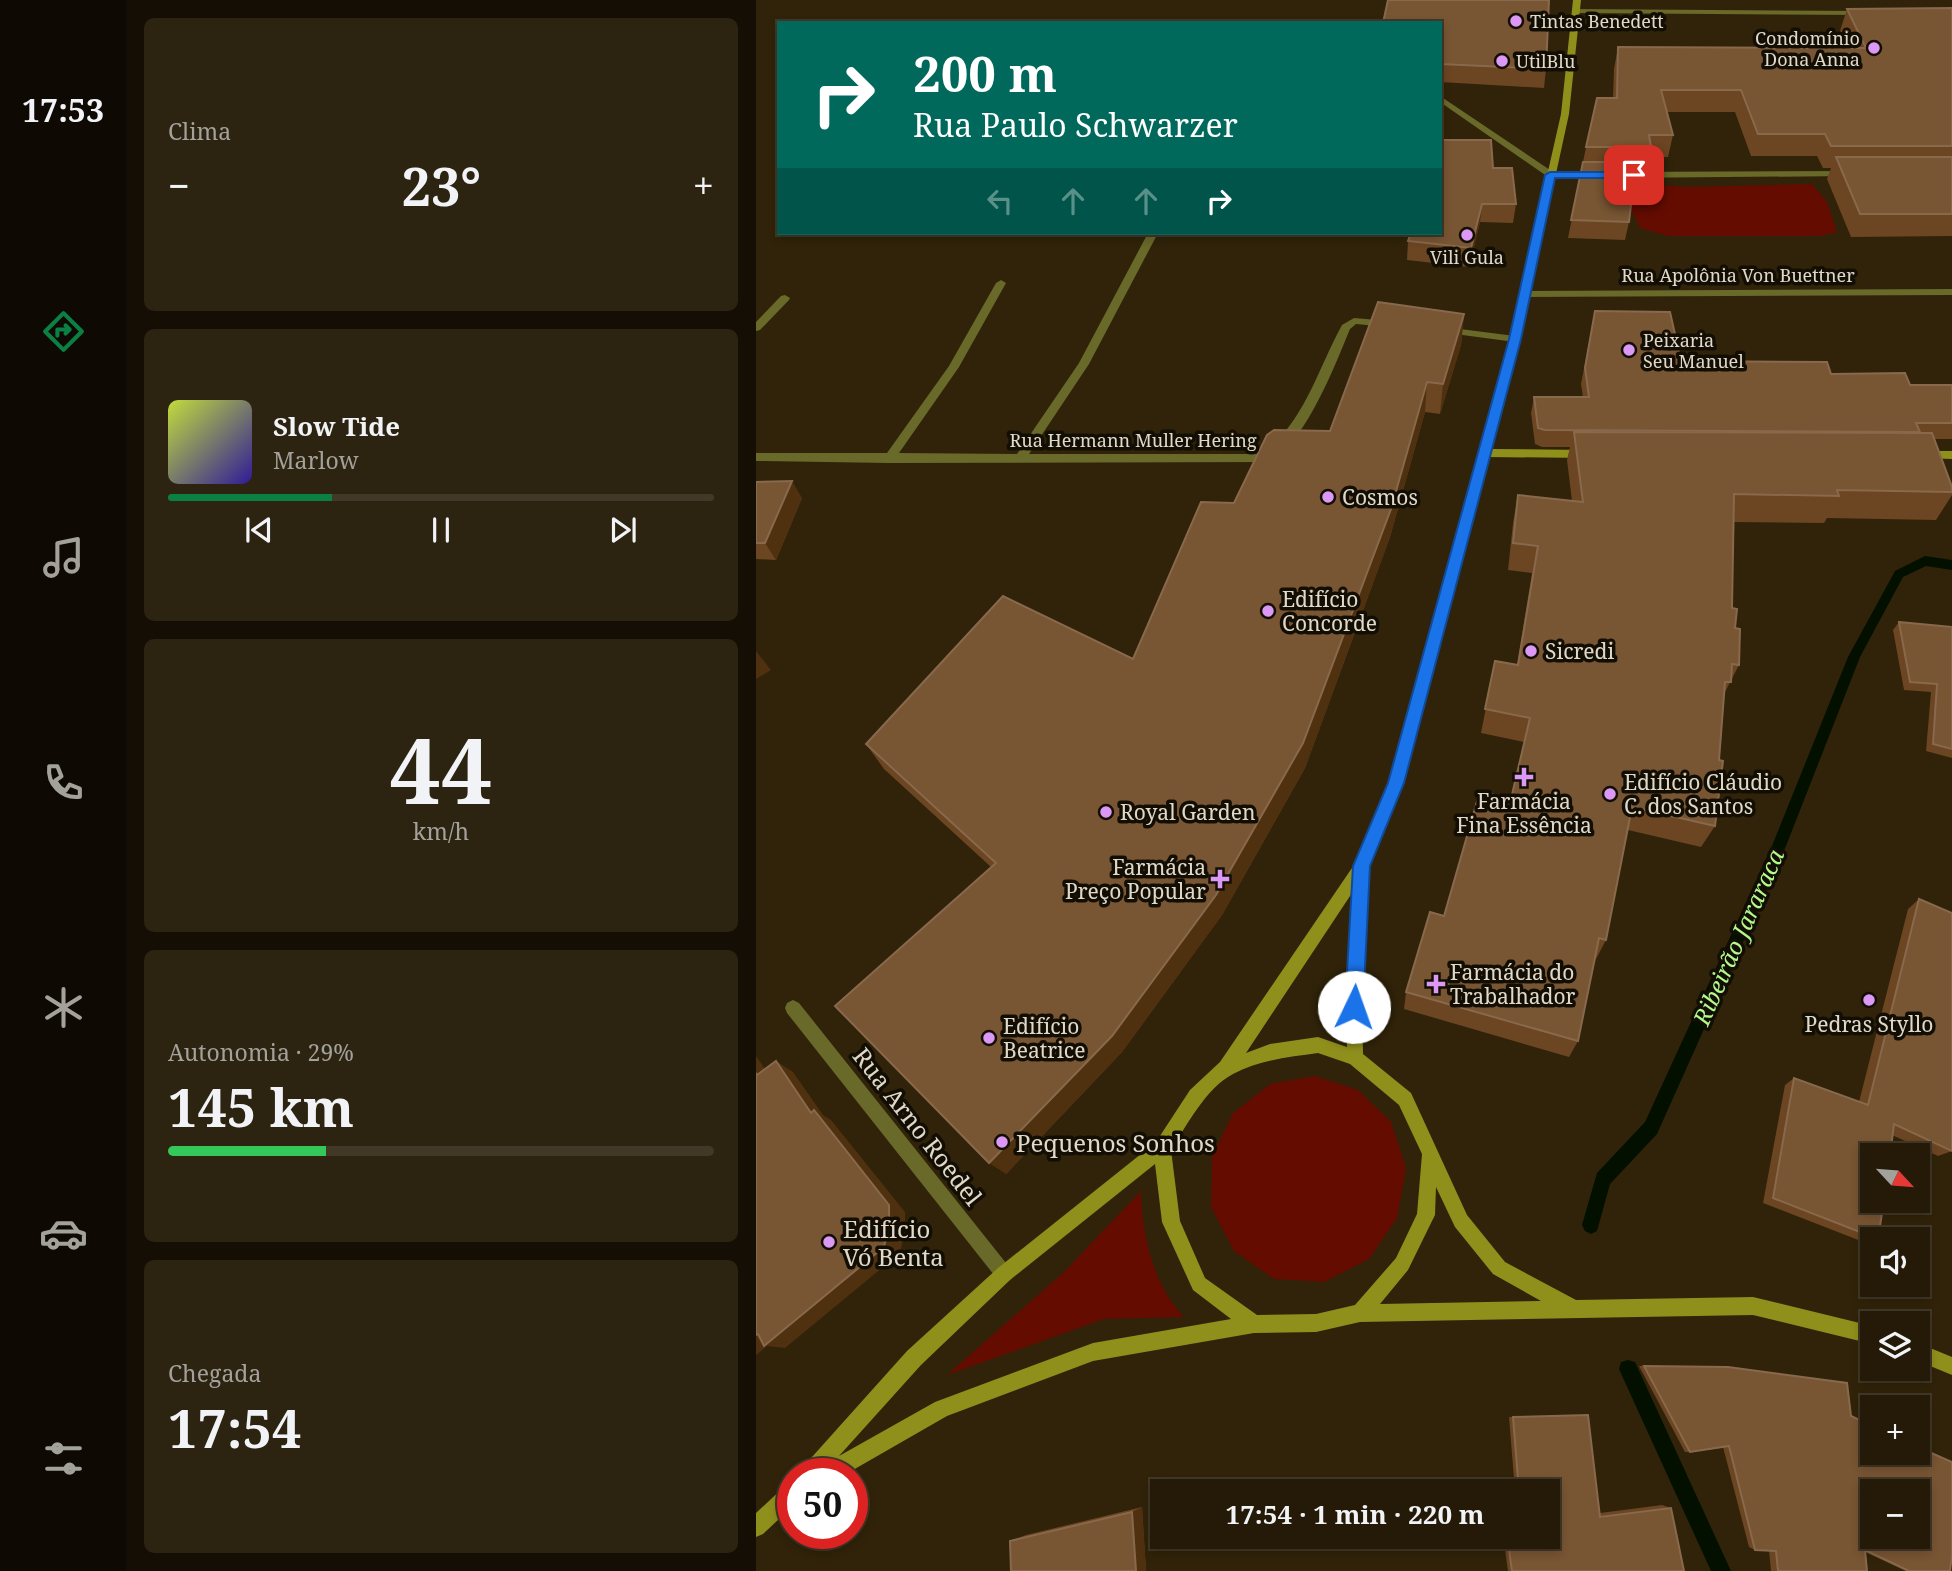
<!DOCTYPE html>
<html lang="pt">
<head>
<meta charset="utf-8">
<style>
  :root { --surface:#241a07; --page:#2c2311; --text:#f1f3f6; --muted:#a3a19b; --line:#413828; --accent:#0b8043 }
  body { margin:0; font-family:"Noto Serif",serif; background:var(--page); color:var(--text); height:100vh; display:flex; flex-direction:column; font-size:26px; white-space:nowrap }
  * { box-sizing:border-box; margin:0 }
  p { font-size:23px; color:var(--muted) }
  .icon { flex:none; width:38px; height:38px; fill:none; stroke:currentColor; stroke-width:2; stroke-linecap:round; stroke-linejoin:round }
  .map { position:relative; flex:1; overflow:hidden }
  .side { display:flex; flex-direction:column; gap:18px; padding:18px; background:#140e04; width:630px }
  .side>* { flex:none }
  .hud { position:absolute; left:21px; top:21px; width:665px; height:214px; border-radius:0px; box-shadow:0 4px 10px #0003,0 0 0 2px var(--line); background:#00695c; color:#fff; overflow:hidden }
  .needle { width:46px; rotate:116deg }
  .fabs { position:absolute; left:1104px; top:1143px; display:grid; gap:14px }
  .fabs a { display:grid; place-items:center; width:70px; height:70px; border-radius:0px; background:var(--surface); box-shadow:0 4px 10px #0003,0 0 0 2px var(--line); font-size:35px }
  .speed { position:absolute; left:21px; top:1458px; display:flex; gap:14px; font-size:35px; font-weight:700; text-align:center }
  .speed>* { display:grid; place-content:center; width:91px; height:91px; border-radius:50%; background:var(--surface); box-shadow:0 4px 10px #0003,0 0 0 2px var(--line); line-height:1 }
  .speed .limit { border:10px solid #d22; background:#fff; color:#111 }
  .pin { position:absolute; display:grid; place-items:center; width:60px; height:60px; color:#fff; margin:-30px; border-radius:14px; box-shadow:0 4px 10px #0006 }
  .me { position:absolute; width:77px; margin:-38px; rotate:3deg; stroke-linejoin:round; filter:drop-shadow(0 0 5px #0008) }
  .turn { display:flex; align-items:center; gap:24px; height:147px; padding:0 21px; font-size:32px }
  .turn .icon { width:91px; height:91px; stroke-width:2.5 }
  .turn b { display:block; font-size:49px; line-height:60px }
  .lanes { display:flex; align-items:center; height:66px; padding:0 21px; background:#0003; justify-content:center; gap:35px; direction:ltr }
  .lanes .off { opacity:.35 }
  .big { font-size:52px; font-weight:700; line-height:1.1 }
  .side .widget { flex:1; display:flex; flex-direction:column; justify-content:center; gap:10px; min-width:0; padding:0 24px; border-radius:10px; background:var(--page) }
  .side .dial { align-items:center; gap:0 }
  .dial b { font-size:91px; line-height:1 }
  .song { display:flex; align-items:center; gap:21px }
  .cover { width:84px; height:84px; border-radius:10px; background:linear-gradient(135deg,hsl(70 70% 55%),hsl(250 70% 35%)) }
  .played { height:7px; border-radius:4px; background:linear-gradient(90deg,var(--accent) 30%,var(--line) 30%) }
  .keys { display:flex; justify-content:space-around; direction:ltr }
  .heat { display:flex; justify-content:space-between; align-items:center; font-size:38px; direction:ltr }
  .charge { height:10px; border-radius:5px; background:linear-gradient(90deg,#34c759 29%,var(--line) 0) }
  .trip { position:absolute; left:394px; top:1479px; width:410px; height:70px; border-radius:0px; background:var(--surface); box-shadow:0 4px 10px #0003,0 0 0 2px var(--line); font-weight:700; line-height:70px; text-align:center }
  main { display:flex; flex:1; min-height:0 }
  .tab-bar { display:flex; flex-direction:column; width:126px; justify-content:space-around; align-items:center; background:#0e0a03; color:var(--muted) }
  .tab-bar .icon { width:49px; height:49px }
  .tab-bar .on { color:var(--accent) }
  .tab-bar b { font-size:32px; color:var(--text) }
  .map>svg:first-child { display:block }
  .green { fill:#650c00 }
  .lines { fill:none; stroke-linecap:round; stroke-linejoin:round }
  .stream { fill:#031000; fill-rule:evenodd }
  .street { fill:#69692a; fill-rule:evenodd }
  .secondary { fill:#8f8f1c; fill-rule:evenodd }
  .wall { fill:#6c4522 }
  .shaded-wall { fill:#4f3110 }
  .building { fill:#785533; stroke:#88694b; stroke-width:2; fill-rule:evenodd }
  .route { fill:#1a73e8; stroke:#114b97; stroke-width:2 }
  .poi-dot { fill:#db99f5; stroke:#130e04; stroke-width:2.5 }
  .labels { text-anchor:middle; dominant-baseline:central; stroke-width:7; stroke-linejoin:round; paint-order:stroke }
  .far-poi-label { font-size:18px; fill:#e0d8c8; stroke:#130e04; text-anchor:start }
  .far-street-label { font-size:18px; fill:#e0d8c8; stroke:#130e04 }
  .poi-label { font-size:21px; fill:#e0d8c8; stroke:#130e04; text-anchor:start }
  .water-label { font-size:23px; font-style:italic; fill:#b4fa8b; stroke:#130e04 }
  .near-street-label { font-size:24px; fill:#e0d8c8; stroke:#130e04 }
  .near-poi-label { font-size:24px; fill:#e0d8c8; stroke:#130e04; text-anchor:start }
</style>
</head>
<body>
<main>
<nav class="tab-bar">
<b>17:53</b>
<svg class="icon on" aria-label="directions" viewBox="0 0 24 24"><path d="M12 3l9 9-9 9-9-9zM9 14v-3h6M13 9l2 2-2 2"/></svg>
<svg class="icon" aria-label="music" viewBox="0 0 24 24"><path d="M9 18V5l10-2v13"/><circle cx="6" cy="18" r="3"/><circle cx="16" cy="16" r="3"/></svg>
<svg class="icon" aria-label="phone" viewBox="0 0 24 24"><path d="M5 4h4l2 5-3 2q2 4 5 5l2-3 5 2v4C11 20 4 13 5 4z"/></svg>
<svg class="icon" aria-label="climate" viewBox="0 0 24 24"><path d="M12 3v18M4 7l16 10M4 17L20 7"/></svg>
<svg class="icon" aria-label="car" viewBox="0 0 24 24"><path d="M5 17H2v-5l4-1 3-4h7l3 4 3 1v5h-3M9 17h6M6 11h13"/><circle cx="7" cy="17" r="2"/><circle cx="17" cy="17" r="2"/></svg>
<svg class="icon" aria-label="filters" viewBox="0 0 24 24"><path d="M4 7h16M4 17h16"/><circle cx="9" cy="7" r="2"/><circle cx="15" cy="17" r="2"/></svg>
</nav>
<section class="side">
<div class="widget"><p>Clima</p>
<div class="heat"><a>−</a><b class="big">23°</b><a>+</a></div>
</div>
<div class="widget">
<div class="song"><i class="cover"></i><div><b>Slow Tide</b><p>Marlow</p></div></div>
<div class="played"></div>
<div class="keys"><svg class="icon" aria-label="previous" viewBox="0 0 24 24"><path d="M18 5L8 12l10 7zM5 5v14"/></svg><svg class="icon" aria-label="pause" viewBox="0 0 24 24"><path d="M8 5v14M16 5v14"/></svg><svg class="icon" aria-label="next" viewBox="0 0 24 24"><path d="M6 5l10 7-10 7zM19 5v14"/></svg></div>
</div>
<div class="widget dial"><b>44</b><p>km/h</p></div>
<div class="widget"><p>Autonomia · 29%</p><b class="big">145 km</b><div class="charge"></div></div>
<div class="widget"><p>Chegada</p><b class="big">17:54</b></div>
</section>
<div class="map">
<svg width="1196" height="1571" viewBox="0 0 1196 1571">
  <rect width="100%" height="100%" fill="#302309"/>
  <g class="green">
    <polygon points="886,184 931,187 1056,184 1071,202 1081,232 1065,236 912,236 884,228 877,213 851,209 851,189"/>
    <polygon points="559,1076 602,1090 635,1122 650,1168 641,1218 613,1259 568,1282 518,1279 478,1251 455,1207 456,1157 477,1113 514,1084"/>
    <path d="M385,1191C386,1234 397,1285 428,1317L348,1319L191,1375L308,1272Z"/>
  </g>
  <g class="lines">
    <g class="stream">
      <polygon points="1169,556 1196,560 1196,570 1170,566 1147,577 1104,657 1030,846 901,1134 854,1184 841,1231 835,1234 829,1231 826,1225 841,1173 889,1122 1016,846 1092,657 1139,571"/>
      <polygon points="872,1360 879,1362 975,1571 955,1571 863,1369 865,1362"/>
    </g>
    <g class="street">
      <polygon points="818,9 1107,11 1111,13 1107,15 821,13 818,13"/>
      <polygon points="684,96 797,172 841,172 846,175 841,178 792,177 684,102"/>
      <polygon points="1093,171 1096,172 1096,176 861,178 856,175 861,172"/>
      <path d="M392,233H402L333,364L273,454H509C553,411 559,375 586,325L598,318L633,321L638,324L633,327L600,324L594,329C580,363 548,447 512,462L133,463L0,461V453H131L193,366L240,283L245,280L250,283L203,367L143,453L261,454L323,363Z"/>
      <polygon points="1196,289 1196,295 768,297 763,294 768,291"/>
      <polygon points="29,295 34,298 33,300 4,330 0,331 0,322 25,296"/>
      <polygon points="688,327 759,336 764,339 759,342 684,332 684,328"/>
      <polygon points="37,1000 43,1003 254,1268 257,1274 254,1280 248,1283 242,1280 31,1013 29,1008 31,1003"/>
    </g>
    <g class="secondary">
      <path d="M817,0H825L813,114L764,339L735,449L831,450L837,454L831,458L733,457L647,783L612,868L606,1008L607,1054L655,1093L711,1215L749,1262L820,1300L997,1297L1116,1326V1344L997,1315L604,1322L560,1332L498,1333L337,1361L191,1416L90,1474H44L47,1467L151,1351L242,1268L400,1142L434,1090L464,1062L600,862L633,783L754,339L805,114ZM596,893L590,1008L591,1047L562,1037L514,1044L490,1053ZM562,1053L594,1064L643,1105L666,1154L661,1214L640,1258L599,1305L560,1314L501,1315L449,1278L424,1221L415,1150C431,1125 450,1088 477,1074C503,1060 533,1057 562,1053ZM399,1164L406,1222L437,1290L475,1319L337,1343L179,1402L83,1456L165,1365L254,1280ZM680,1187L699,1227L737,1274L785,1301L624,1304L652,1270L676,1221L679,1215Z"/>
      <polygon points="1166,451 1196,451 1196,459 1162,458 1160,455"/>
      <polygon points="1162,1343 1196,1357 1196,1375 1162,1361"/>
      <polygon points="37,1482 37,1506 7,1534 0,1537 0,1513 30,1485"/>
    </g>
  </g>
  <g class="wall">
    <polygon points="1196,8 1196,236 1095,237 1071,179 1075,168 1067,168 1061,156 995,156 979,112 911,112 917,135 912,157 893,157 890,169 879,169 873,222 869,240 812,238 830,147 857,98 858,69 862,47 1092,48 1084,31 1091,9"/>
    <polygon points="684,23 790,69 788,88 684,82"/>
    <polygon points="686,140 737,168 760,204 757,223 724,222 713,267 651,260 652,241"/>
    <polygon points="839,311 925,361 1075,374 1154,385 1196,385 1196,439 1178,439 1196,487 1196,495 1180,520 1071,518 1068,523 977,522 976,608 983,665 968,694 959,826 945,847 872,830 850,940 840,959 839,958 822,1041 813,1057 648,1009 650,992 688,916 755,799 768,742 725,733 739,661 761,665 776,573 752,570 757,523 762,495 816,501 811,460 814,447 786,447 779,444 775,413 778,397 827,397 825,384"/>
    <polygon points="708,314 705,345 684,414 669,412 634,537 549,768 466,915 366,1052 250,1174 235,867 128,769 110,744 377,659 478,503 574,431"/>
    <polygon points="0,482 46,498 20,560 0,559"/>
    <polygon points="1143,622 1196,627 1196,758 1170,751 1175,692 1148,690 1137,630"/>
    <polygon points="1163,899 1196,1151 1182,1156 1136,1135 1123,1239 1116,1239 1116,1241 1110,1243 1007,1203 1029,1085 1038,1078 1103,1102 1152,909"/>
    <polygon points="883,1366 888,1366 1095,1416 1194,1571 1150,1571 1109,1552 1111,1571 1015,1571 1013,1550 999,1550 993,1547 967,1447 934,1452 929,1452"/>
    <polygon points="832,1415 844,1513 906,1505 915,1508 928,1571 752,1571 747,1536 791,1536 791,1491 759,1491 753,1417"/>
    <polygon points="386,1507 390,1571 254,1541 270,1535"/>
  </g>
  <g class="shaded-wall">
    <polygon points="726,204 724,222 713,267 715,248"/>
    <polygon points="708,314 705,345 684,414 687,384"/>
    <polygon points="671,382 669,412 634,537 549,768 466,915 366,1052 250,1174 233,1163"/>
    <polygon points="36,481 46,498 20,560 9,543"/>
    <polygon points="0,651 15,670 0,679"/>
    <polygon points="0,1056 20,1085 1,1075 0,1073"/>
    <polygon points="20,1061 37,1072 67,1115 75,1120 149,1212 149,1232 144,1253 29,1348 11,1346 0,1355 0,1335"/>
    <polygon points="386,1507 390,1571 380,1571 376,1512"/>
  </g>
  <g class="building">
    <polygon points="632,0 793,0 790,69 685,64 684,69 684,23 627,23"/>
    <polygon points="1196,8 1196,146 1075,146 1069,134 1002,134 985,90 905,90 917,135 893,135 895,147 830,147 841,98 861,98 862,47 1110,48 1091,9"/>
    <polygon points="684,83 686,87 686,140 735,140 737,168 756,168 760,204 726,204 715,248 652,241 655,233 684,233"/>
    <polygon points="1080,157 1196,157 1196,214 1104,214"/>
    <polygon points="827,162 880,162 873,222 815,220"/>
    <polygon points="622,302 708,314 687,384 671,382 635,509 547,743 460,895 356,1036 233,1163 79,1006 240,863 110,744 247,596 377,659 445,502 478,503 511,435 518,430 574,431"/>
    <polygon points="839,311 914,312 925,361 1071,362 1075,374 1149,373 1154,385 1196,385 1196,423 1160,423 1164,432 789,430 782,428 778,397 833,397 829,368"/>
    <polygon points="818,432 1176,433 1196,487 1196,492 1081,490 1083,496 978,494 976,608 981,609 979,628 984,629 983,665 976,664 975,682 969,682 963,760 967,761 959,826 876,807 850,940 843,938 822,1041 650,992 674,912 688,916 724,791 755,799 774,718 729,709 739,661 762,665 782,546 757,543 762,495 827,502"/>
    <polygon points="36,481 9,543 0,543 0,482"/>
    <polygon points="1143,622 1196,627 1196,749 1177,744 1181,684 1154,682"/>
    <polygon points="1163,899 1196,913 1196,1151 1138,1124 1134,1155 1116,1155 1116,1200 1128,1200 1122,1239 1017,1198 1038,1078 1112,1105"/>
    <polygon points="20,1061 55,1113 58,1110 133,1205 133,1226 128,1247 8,1346 2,1334 0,1335 0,1073 1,1075"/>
    <path d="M888,1366L972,1367L1091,1383L1095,1416L1116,1426V1452H1162V1447L1196,1462V1555L1194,1571H1153L1109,1550L1111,1571H1022L1020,1551L999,1550L973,1446L934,1452ZM1116,1491H1162V1536H1116Z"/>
    <polygon points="832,1415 844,1517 915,1508 928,1571 756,1571 751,1536 791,1536 791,1491 763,1491 757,1417"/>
    <polygon points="376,1512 380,1571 255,1571 254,1541"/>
  </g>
  <polygon class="route" points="794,172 878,172 883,175 878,178 799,178 765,339 648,783 614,866 607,1007 604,1014 598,1016 591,1014 589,1007 597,866 632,783 753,339 789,175"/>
  <g class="poi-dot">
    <circle cx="760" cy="21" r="7"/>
    <circle cx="1118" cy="48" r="7"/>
    <circle cx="746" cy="61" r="7"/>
    <circle cx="711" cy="235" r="7"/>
    <circle cx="873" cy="350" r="7"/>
    <circle cx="572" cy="497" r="7"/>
    <circle cx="512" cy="611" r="7"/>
    <circle cx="775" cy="651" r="7"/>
    <path d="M764.5 766.5h7v7h7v7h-7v7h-7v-7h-7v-7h7z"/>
    <circle cx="854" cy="794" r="7"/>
    <circle cx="350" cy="812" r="7"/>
    <path d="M460.5 868.5h7v7h7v7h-7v7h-7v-7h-7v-7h7z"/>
    <path d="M676.5 973.5h7v7h7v7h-7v7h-7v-7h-7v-7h7z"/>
    <circle cx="1113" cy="1000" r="7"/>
    <circle cx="233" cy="1038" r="7"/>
    <circle cx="246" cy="1142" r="7"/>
    <circle cx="73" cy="1242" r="7"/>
  </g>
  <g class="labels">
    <g class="far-poi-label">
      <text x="774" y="21">Tintas Benedett</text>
      <text x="1104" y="38" text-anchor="end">Condomínio<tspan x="1104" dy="21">Dona Anna</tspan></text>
      <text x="760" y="61">UtilBlu</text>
      <text x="711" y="257" text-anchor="middle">Vili Gula</text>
      <text x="887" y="340">Peixaria<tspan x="887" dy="21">Seu Manuel</tspan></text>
    </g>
    <g class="far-street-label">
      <text x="982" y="275">Rua Apolônia Von Buettner</text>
      <text x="377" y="440">Rua Hermann Muller Hering</text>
    </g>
    <g class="poi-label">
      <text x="586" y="497">Cosmos</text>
      <text x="526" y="599">Edifício<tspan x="526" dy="24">Concorde</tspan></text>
      <text x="789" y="651">Sicredi</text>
      <text x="868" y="782">Edifício Cláudio<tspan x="868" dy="24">C. dos Santos</tspan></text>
      <text x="768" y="801" text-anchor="middle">Farmácia<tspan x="768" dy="24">Fina Essência</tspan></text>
      <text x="364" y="812">Royal Garden</text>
      <text x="450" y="867" text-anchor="end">Farmácia<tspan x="450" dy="24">Preço Popular</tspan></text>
      <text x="694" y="972">Farmácia do<tspan x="694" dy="24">Trabalhador</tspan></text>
      <text x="1113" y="1024" text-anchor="middle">Pedras Styllo</text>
      <text x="247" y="1026">Edifício<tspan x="247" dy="24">Beatrice</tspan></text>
    </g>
    <g class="water-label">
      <text transform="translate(982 937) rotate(-66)">Ribeirão Jararaca</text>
    </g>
    <g class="near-street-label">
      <text transform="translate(162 1126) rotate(52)">Rua Arno Roedel</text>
    </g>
    <g class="near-poi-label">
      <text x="260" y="1142">Pequenos Sonhos</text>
      <text x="87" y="1228">Edifício<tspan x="87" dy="28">Vó Benta</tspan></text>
    </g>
  </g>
</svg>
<div class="fabs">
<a><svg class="needle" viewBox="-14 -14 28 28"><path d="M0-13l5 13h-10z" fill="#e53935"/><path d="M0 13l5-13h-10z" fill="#a3a19b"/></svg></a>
<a><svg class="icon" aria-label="sound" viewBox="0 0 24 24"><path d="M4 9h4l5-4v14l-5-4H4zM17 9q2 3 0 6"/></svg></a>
<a><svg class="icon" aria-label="layers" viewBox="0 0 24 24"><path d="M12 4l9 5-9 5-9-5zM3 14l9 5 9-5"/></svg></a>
<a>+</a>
<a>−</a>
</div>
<div class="speed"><div class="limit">50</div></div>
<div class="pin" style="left:878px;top:175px;background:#d93025"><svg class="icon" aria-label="arrive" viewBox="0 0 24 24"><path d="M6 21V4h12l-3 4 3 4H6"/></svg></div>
<svg class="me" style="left:598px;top:1007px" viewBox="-20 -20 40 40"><circle r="19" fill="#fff"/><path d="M0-13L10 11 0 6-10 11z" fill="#1a73e8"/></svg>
<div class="trip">17:54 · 1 min · 220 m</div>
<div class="hud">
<div class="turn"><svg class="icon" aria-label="right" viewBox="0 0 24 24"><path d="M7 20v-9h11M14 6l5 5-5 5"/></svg><div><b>200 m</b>Rua Paulo Schwarzer</div></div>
<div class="lanes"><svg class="icon off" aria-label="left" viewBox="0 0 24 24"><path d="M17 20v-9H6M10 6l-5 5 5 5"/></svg><svg class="icon off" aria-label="ahead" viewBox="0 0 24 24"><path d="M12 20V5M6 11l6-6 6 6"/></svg><svg class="icon off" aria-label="ahead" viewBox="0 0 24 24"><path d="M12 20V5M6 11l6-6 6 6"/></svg><svg class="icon" aria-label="right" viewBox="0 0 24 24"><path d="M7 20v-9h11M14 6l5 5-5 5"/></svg></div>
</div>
</div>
</main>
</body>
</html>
